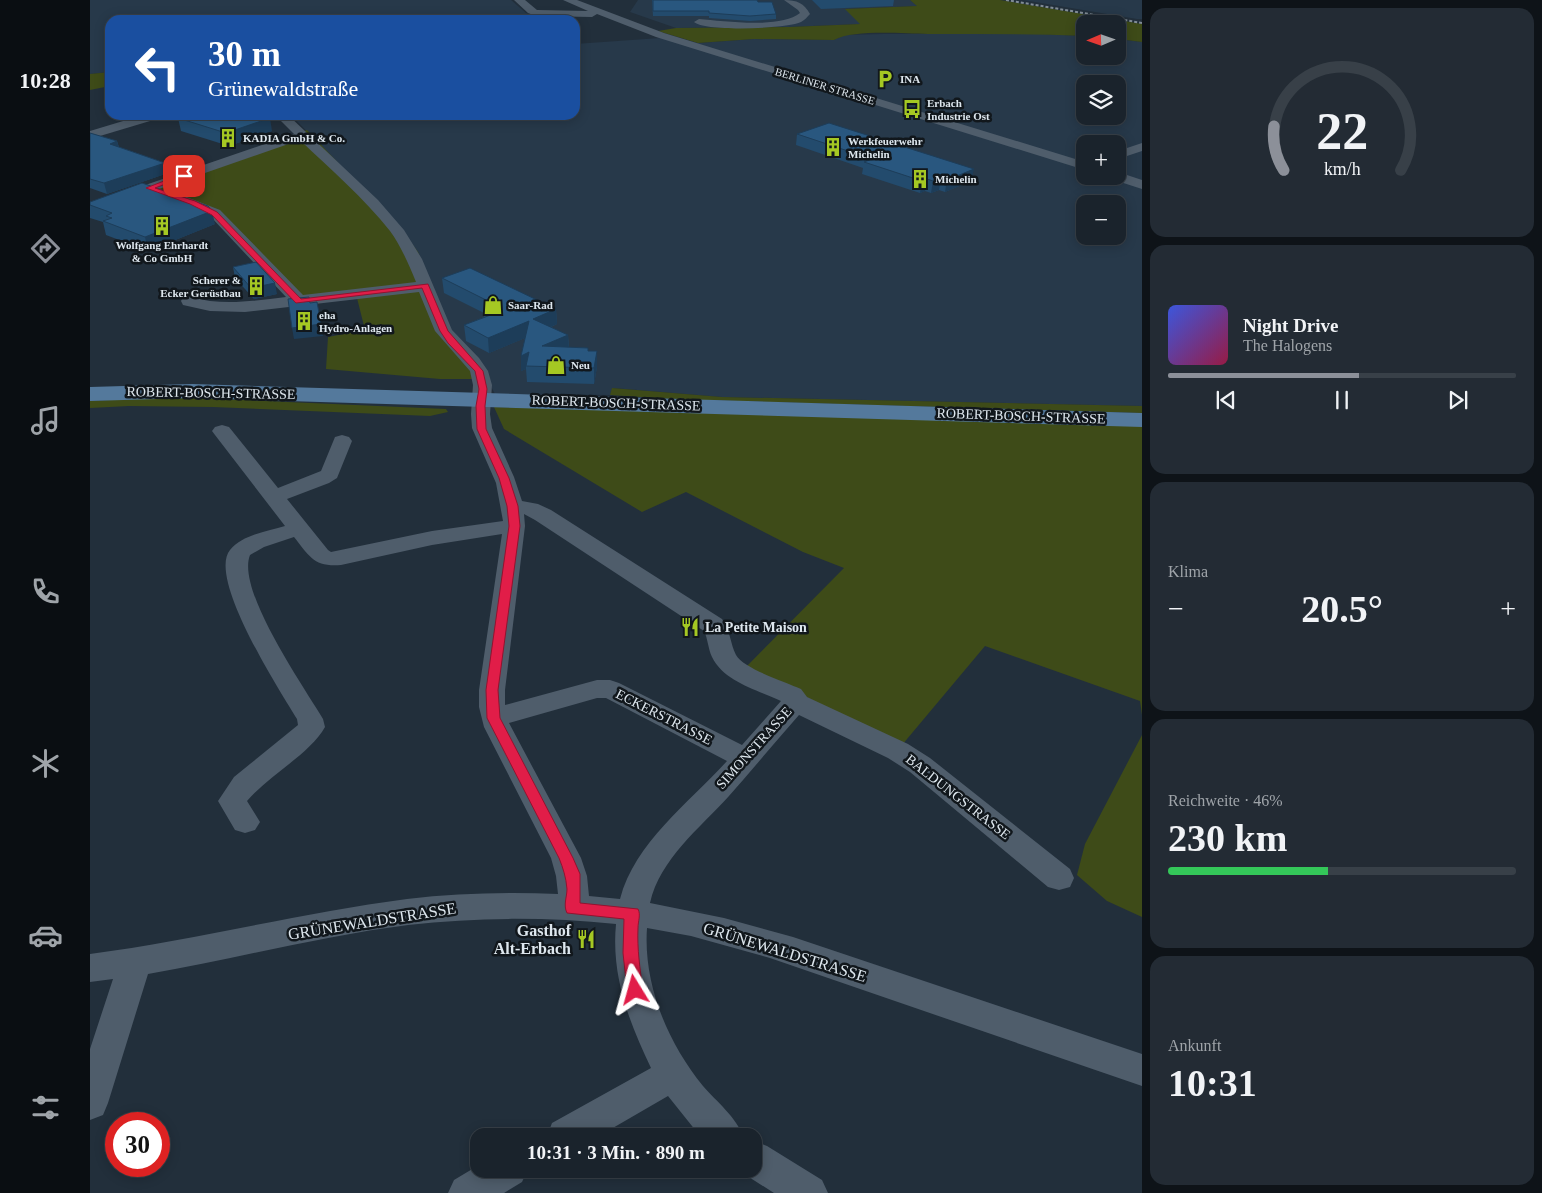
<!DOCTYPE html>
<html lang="de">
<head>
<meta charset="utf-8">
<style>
  :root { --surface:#1a232c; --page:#232b34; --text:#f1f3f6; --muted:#9fa4a9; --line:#384048; --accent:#8c9099 }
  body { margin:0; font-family:Georgia,serif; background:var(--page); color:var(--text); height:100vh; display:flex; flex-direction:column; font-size:19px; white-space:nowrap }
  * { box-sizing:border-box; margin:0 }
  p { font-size:16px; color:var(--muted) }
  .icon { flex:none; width:28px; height:28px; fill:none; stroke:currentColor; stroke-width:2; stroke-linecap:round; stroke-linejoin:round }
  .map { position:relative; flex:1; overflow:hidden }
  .sheet { display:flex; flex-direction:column; gap:8px; padding:8px; background:#0e1318; width:400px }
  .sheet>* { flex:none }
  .hud { position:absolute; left:15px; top:15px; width:475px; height:105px; border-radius:15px; box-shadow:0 2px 12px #0003,0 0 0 1px var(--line); background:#1a4fa0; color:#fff; overflow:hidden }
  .needle { width:32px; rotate:268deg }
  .tools { position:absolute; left:986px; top:15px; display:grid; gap:10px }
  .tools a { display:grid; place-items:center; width:50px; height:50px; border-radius:10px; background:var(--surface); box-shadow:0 2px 12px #0003,0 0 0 1px var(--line); font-size:25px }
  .speed { position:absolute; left:15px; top:1112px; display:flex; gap:10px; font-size:25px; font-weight:700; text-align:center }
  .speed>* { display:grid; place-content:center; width:65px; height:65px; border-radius:50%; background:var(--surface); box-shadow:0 2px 12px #0003,0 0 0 1px var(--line); line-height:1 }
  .speed .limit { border:8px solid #d22; background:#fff; color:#111 }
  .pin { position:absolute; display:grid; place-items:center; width:42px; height:42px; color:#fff; margin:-21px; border-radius:10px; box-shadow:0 2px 8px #0006 }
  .me { position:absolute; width:55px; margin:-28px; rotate:352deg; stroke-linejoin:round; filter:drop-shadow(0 0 4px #0008) }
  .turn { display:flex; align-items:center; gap:18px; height:105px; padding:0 20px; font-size:22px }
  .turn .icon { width:65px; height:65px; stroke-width:2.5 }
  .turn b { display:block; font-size:35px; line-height:42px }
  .big { font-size:38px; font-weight:700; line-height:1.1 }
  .sheet .tile { flex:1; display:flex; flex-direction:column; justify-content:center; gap:8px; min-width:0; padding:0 18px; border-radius:15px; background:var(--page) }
  .sheet .dial { align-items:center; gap:0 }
  .dial svg { height:130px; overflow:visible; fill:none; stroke:var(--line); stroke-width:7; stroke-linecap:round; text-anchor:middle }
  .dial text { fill:var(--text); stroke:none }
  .song { display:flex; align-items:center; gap:15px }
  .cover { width:60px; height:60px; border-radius:8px; background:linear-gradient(135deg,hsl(230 70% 55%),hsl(340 70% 35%)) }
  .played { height:5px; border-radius:2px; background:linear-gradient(90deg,var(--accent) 55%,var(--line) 55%) }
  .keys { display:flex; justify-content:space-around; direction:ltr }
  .heat { display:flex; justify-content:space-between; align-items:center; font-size:28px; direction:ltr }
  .charge { height:8px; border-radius:4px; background:linear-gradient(90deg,#34c759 46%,var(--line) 0) }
  .trip { position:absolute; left:380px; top:1128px; width:292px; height:50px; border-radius:15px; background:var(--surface); box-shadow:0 2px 12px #0003,0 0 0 1px var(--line); font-weight:700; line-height:50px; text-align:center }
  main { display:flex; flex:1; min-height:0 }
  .menu { display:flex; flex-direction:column; width:90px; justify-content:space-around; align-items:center; background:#0a0e12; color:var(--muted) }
  .menu .icon { width:35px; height:35px }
  .menu .selected { color:var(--accent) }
  .menu b { font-size:22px; color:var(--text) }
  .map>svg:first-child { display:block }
  .built { fill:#27394a; fill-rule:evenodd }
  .green { fill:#3e4b18 }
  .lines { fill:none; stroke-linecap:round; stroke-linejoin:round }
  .minor { fill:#4f5d6b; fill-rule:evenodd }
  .major { fill:#54799c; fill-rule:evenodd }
  .rail { stroke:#828d96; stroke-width:2; stroke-dasharray:3 2; stroke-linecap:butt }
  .wall { fill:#234b6d }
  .shaded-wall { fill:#1d3d59 }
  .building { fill:#29577f; stroke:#1d3d59 }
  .route { fill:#e11d48; stroke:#92132f }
  .labels { text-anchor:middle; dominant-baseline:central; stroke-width:5; stroke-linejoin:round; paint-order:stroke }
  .far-poi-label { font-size:11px; font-weight:bold; fill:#dee7ee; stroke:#11171c; text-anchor:start }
  .far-street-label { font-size:11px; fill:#dee7ee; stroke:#11171c }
  .street-label { font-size:14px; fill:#dee7ee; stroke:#11171c }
  .poi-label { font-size:14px; font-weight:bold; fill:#dee7ee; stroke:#11171c; text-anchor:start }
  .near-street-label { font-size:16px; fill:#dee7ee; stroke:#11171c }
  .near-poi-label { font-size:16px; font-weight:bold; fill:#dee7ee; stroke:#11171c; text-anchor:end }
</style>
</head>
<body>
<main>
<nav class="menu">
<b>10:28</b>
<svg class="icon selected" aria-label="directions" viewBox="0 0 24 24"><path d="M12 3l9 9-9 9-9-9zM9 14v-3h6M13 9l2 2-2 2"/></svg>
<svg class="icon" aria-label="music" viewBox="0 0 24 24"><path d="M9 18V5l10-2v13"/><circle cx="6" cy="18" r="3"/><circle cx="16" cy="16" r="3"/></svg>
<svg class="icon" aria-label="phone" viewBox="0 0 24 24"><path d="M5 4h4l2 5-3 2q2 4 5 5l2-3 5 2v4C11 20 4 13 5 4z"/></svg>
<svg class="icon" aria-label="climate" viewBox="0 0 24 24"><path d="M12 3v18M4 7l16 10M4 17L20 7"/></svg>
<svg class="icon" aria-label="car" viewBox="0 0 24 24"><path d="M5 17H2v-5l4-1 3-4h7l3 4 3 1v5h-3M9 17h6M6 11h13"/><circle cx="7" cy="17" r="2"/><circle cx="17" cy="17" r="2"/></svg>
<svg class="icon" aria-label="filters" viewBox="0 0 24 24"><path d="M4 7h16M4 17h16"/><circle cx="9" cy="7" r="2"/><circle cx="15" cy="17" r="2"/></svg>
</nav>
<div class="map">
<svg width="1052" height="1193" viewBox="0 0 1052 1193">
  <rect width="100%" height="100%" fill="#222f3b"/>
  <g class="built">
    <polygon points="0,0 421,0 436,13 444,15 449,20 20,20 20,72 0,74"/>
    <polygon points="548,0 820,0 828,6 756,9 771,24 699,27 586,28 540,12"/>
    <polygon points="933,0 1052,0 1052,19 1047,19"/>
    <path d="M793,34H953L995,36V56H1028V39L1052,42V406L632,397L523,388L520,395L405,394L397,379L365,340L311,229L201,115H485V44L570,38L593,39L608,43L664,39L744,40L753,35ZM995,84H1028V116H995ZM995,144H1028V176H995ZM995,204H1028V236H995Z"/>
  </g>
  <g class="green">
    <path d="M820,0H910L1052,24V42L1028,39V24H995V36C943,34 891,34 838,34C814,34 765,29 744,40L664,39L608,43L568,31L586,28L699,27L770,24L755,9L827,6Z"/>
    <polygon points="20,72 20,86 0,90 0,74"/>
    <polygon points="217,130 311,229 328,252 365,340 397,379 350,379 236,369 238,337 275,330 265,290 212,297 103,200 57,186"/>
    <polygon points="522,388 632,397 1052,406 1052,413 580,399 520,395"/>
    <polygon points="86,397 356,409 358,412 340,416 123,407 39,406 0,408 0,401"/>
    <polygon points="404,407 1052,424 1052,715 1050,701 895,646 812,745 656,667 754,568 713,552 596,492 552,512 414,429"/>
    <polygon points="1052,735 1052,917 1017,901 987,875 995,844"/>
  </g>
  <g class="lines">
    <g class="minor">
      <polygon points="424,0 435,0 447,10 498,11 473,0 487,0 574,33 995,162 995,170 566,37 507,14 502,17 446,16 438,13"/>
      <path d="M694,0C707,0 714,3 720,14C717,17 715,20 711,22C696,29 615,32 604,22L609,19C634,21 690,29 710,13L708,10Z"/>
      <polygon points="53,115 72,115 70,118 0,139 0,131"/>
      <path d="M185,115H198L288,200L314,230L332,259L362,330L389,358L398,371L402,385L400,414L402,428L424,477L432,501L448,504L461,510L632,619C641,632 640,643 646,655C654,669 696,682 711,689L717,697L818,744L840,758L980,869L984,878L980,887L969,890L958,887L820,772L798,758L709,715C685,742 663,769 639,796C610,828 570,859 560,903L634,918L703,937L1052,1054V1086L680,958L601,936L557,928C553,985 578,1043 613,1086C627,1102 646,1117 653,1136H610L578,1096L509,1136H457L462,1123L561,1068C539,1022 521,976 526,924C457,917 387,917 318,925C231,936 145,959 58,974L18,1103L13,1115L0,1120V1049L23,979L0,982V954C106,940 210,913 317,899C367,893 418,892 468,894L466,876L461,858L394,727L389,707V690L412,534L342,545L251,565C224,567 220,557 204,537L174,547L160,555C146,590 214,687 233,719L235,727C220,754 179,775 157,801L170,822L165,830L155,833L145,830L128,801L144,777L208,725L207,719C190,691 117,578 140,550C152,535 178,531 195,526L125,435L122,431L125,427L132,425L139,427L188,488L231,471L245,437L252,435L259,437L262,441L247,478L239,483L197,499L238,550L241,552L342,531L413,521L406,483L382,428L381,414L383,385L380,371L345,331L329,292L155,312L120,311L93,305L91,301L93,297C103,295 111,300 120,301C146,304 171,300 196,297L120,216L89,203L87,200L89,197L94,196L130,210L213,295L326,282C319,265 311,246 300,231C274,198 240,169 210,140L0,213V204L204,134ZM434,514L445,520L614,631C618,639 618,649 622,657C634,682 668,690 691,701L652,745L529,683L520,680H507L415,705V690L435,526ZM507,698H516L637,761C599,803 545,842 530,899L499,896L497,876L491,858L419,723Z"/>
      <polygon points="1052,143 1052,151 1028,159 1028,151"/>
      <polygon points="1028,172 1052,180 1052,189 1021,179 1019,176 1028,176"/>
      <polygon points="664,1141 677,1146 732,1180 738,1193 684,1193 651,1172 649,1169 664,1169"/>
      <polygon points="389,1165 389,1169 438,1169 432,1182 414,1193 358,1193 364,1180"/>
    </g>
    <polygon class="major" points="102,384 1052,413 1052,427 102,398 0,401 0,387"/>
    <polyline class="rail" points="916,0 1052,23"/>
  </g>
  <g class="wall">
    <polygon points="562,0 668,2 686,14 686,19 660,21 619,18 619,16 563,16"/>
    <polygon points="722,0 804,0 803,6 731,9"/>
    <polygon points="88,118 182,131 139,146 91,131"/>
    <polygon points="0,133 27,141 29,147 75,163 78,173 17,194 0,188"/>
    <polygon points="707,134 881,181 855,192 849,190 841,193 835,191 830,193 772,174 773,168 706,145"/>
    <polygon points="0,202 125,224 58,251 16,235 13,222 0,218"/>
    <polygon points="143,267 187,294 164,299 145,278"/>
    <polygon points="352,278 466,309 467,324 461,327 478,335 479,347 498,348 498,351 507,367 504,384 437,382 436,369 431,371 431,356 435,338 399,353 376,341 374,325 394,317 394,313 354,293"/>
  </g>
  <g class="shaded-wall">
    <polygon points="180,118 182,131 139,146 136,133"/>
    <polygon points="27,141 30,152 20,144"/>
    <polygon points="75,163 78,173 17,194 14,183"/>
    <polygon points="884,169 881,181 855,192 857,180"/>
    <polygon points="851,178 849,190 841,193 843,181"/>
    <polygon points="837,179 835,191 830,193 832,181"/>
    <polygon points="122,211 125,224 58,251 55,237"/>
    <polygon points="185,283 187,294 164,299 161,288"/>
    <polygon points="466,309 467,324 444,334 443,319"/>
    <polygon points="439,321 440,336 399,353 398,338"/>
    <polygon points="231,324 233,336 204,339 202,328"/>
    <polygon points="478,335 479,350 452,346"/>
    <polygon points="507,351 507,367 504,384 504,368"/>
    <polygon points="439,352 436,366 436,369 431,371 431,356"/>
  </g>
  <g class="building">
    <polygon points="563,0 667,0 668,2 682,2 686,14 660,16 619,13 619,11 563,11"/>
    <polygon points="99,115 167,115 180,118 136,133 88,118"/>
    <polygon points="739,123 884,169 857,180 851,178 843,181 837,179 832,181 774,162 782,159 707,134"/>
    <polygon points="0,133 27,141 20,144 75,163 14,183 0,179"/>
    <polygon points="52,183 118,206 122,211 55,237 13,221 22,218 16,216 22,213 0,205 0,202"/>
    <polygon points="166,262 185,283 161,288 143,267"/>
    <polygon points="380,268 466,309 443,319 478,335 452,346 498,348 498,351 507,351 504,368 436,366 439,352 431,356 439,321 398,338 374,325 406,313 394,306 402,303 352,278"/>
    <polygon points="219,297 220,303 227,302 231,324 202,328 198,299"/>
  </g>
  <path class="route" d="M92,174L97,176L65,188L105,201L127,212L211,299L338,284L358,331L393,371L397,389L395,406L396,429L419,478L428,506L430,526L408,690L410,718L483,858L490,874V903L548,909C551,915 548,921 548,928C547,949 550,969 553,990L551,995L545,997L540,995L537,990L533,953L534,919L477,913C473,905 477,897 477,889C476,877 473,868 469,858L397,718L396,690L419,526L417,506L409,478L387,429L386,406L389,389L385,371L358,343L350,331L332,288L206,303L122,215L100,204L56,188Z"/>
  <defs>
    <g id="parking-bare" transform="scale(1.5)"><path d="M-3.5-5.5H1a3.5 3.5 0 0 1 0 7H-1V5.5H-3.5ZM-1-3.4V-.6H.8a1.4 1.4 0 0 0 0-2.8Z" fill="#a5c823" stroke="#11171c" stroke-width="2.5" paint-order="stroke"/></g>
    <g id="bus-bare" transform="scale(1.5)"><path d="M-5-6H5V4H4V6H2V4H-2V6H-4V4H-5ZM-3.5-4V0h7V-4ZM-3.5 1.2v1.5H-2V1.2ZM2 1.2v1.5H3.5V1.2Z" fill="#a5c823" stroke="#11171c" stroke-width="2.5" paint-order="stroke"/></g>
    <g id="building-bare" transform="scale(1.5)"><path d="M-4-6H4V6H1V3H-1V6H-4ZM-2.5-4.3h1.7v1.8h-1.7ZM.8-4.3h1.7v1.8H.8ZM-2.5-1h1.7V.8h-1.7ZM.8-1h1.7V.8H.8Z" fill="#a5c823" stroke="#11171c" stroke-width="2.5" paint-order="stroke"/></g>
    <g id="shop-bare" transform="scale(1.5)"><path d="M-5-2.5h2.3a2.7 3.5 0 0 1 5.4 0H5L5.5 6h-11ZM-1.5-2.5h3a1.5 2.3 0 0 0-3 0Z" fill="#a5c823" stroke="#11171c" stroke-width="2.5" paint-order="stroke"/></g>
    <g id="restaurant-bare" transform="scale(1.5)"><path d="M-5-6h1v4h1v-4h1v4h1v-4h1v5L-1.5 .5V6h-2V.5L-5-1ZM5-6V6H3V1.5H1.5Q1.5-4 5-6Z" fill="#a5c823" stroke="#11171c" stroke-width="2.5" paint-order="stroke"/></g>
  </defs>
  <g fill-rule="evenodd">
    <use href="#parking-bare" x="795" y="79"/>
    <use href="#bus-bare" x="822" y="109"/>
    <use href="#building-bare" x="138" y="138"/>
    <use href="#building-bare" x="743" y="147"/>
    <use href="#building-bare" x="830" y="179"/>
    <use href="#building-bare" x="72" y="226"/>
    <use href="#building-bare" x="166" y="286"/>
    <use href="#shop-bare" x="403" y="305"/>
    <use href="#building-bare" x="214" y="321"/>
    <use href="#shop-bare" x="466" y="365"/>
    <use href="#restaurant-bare" x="600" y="627"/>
    <use href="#restaurant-bare" x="496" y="939"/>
  </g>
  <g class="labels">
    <g class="far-poi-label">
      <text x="810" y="79">INA</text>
      <text x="837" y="103">Erbach<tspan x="837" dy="13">Industrie Ost</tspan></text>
      <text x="153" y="138">KADIA GmbH &amp; Co.</text>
      <text x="758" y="141">Werkfeuerwehr<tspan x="758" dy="13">Michelin</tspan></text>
      <text x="845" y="179">Michelin</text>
      <text x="72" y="245" text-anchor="middle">Wolfgang Ehrhardt<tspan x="72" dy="13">&amp; Co GmbH</tspan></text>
      <text x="151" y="280" text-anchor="end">Scherer &amp;<tspan x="151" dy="13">Ecker Gerüstbau</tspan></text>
      <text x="418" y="305">Saar-Rad</text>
      <text x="229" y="315">eha<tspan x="229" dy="13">Hydro-Anlagen</tspan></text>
      <text x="481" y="365">Neu</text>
    </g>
    <g class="far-street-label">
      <text transform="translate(735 86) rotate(17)">BERLINER STRASSE</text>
    </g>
    <g class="street-label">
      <text transform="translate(121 393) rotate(1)">ROBERT-BOSCH-STRASSE</text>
      <text transform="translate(526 403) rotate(2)">ROBERT-BOSCH-STRASSE</text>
      <text transform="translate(931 416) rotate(2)">ROBERT-BOSCH-STRASSE</text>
      <text transform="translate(574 717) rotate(27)">ECKERSTRASSE</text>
      <text transform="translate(664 748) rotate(-48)">SIMONSTRASSE</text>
      <text transform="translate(868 797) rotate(38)">BALDUNGSTRASSE</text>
    </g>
    <g class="poi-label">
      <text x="615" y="627">La Petite Maison</text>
    </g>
    <g class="near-street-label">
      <text transform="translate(282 921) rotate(-9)">GRÜNEWALDSTRASSE</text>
      <text transform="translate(695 952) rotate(17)">GRÜNEWALDSTRASSE</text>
    </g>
    <g class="near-poi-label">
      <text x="481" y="930">Gasthof<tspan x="481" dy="18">Alt-Erbach</tspan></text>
    </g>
  </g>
</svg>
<div class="tools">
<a><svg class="needle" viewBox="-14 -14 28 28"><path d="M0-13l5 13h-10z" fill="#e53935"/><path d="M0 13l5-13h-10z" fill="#9fa4a9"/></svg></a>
<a><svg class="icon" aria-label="layers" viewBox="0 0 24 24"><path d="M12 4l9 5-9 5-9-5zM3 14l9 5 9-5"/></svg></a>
<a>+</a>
<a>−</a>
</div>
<div class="speed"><div class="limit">30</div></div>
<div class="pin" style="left:94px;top:176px;background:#d93025"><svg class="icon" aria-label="arrive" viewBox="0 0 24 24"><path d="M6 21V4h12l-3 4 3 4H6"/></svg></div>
<svg class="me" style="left:545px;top:990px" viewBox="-20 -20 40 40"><path d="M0-17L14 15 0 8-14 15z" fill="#e11d48" stroke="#fff" stroke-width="4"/></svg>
<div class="trip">10:31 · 3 Min. · 890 m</div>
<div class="hud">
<div class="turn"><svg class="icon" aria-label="left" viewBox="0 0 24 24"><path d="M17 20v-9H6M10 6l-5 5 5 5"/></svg><div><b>30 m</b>Grünewaldstraße</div></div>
</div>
</div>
<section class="sheet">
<div class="tile dial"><svg viewBox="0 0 100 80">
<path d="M14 69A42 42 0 1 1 86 69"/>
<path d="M14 69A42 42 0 0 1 8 42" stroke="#8c9099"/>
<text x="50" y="56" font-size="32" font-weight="700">22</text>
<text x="50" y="72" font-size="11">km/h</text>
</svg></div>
<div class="tile">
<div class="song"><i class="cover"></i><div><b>Night Drive</b><p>The Halogens</p></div></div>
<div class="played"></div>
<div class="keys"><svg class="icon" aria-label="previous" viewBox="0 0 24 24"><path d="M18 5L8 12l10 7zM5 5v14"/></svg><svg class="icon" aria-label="pause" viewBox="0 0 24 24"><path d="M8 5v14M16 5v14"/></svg><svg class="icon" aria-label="next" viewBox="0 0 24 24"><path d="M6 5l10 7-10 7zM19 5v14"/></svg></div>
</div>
<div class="tile"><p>Klima</p>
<div class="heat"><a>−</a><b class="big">20.5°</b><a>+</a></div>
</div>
<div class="tile"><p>Reichweite · 46%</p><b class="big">230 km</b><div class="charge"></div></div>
<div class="tile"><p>Ankunft</p><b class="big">10:31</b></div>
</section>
</main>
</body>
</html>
